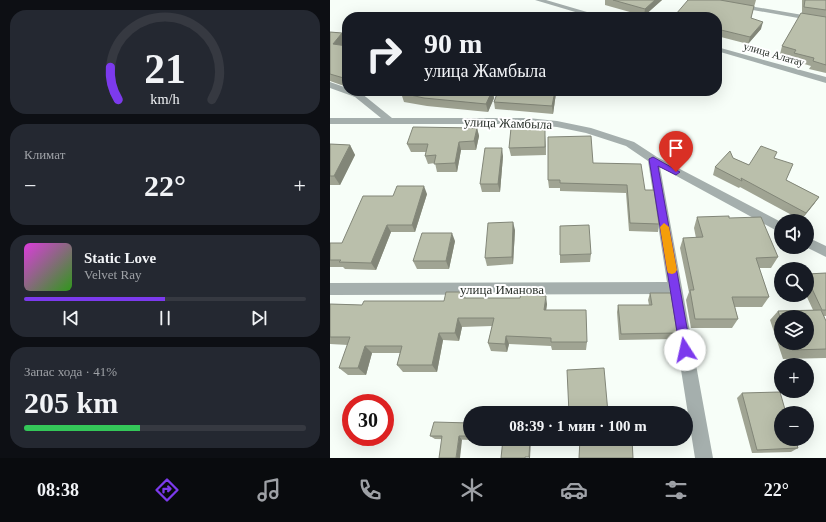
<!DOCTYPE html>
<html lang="ru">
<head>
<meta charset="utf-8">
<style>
  :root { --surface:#171b24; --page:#242831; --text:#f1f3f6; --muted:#9ea1a6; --line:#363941; --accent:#7c3aed }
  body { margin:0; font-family:Georgia,serif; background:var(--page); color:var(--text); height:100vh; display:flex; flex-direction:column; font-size:15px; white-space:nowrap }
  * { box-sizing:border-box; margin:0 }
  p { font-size:13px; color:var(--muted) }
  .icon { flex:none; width:22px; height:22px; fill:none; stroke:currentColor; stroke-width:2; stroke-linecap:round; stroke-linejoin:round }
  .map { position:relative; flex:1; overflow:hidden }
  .drawer { display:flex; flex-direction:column; gap:10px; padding:10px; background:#0d0f14; width:330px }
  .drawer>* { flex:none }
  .hud { position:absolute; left:12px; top:12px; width:380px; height:84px; border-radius:16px; box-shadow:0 4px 16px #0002; background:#171b24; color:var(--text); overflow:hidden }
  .tools { position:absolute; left:444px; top:214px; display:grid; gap:8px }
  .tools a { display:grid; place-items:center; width:40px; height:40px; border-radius:50%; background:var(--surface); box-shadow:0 4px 16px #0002; font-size:20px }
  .speed { position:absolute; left:12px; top:394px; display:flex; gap:8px; font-size:20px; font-weight:700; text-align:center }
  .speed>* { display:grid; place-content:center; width:52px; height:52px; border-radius:50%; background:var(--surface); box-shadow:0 4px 16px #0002; line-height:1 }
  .speed .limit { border:6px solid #d22; background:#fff; color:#111 }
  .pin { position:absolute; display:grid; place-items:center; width:34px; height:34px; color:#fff; margin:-41px -17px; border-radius:50% 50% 50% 0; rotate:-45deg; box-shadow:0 0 4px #0007 }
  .pin .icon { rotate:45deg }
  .me { position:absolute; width:44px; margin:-22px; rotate:350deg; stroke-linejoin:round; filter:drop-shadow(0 0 3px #0008) }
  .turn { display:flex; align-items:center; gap:14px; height:84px; padding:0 16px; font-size:18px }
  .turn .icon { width:52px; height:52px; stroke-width:2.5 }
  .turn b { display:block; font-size:28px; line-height:34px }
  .big { font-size:30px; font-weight:700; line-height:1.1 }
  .drawer .card { flex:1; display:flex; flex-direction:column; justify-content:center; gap:6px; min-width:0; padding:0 14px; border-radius:16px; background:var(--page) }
  .drawer .dial { align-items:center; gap:0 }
  .dial svg { height:104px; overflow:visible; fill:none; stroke:var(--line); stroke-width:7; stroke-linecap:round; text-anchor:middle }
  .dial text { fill:var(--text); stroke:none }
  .song { display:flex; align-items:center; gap:12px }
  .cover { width:48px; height:48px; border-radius:6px; background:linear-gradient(135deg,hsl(300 70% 55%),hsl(110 70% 35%)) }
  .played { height:4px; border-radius:2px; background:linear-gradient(90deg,var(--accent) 50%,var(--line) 50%) }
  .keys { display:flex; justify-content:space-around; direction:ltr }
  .heat { display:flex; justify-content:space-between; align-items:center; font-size:22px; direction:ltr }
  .charge { height:6px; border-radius:3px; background:linear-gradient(90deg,#34c759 41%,var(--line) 0) }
  .trip { position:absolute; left:133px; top:406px; width:230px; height:40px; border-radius:20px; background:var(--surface); box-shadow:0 4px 16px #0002; font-weight:700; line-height:40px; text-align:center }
  .dock { display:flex; height:64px; justify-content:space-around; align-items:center; background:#090b0e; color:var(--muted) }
  .dock .icon { width:28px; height:28px }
  .dock .active { color:var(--accent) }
  .dock b { font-size:18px; color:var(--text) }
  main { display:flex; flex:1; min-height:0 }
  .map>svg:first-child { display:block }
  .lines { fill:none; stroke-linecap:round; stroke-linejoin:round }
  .minor { fill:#a5afad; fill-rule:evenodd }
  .wall { fill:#a0a493; fill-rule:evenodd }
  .shaded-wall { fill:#828678 }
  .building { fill:#babfab; stroke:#828678 }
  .route { fill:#7c3aed; stroke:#51269a }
  .slow { fill:#f59e0b }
  .labels { text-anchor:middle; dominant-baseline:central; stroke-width:4; stroke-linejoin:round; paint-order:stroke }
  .far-street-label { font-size:11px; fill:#29302a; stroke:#fff }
  .street-label { font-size:13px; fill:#29302a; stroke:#fff }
</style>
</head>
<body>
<main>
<section class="drawer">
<div class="card dial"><svg viewBox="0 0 100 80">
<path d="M14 69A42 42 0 1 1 86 69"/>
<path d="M14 69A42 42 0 0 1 8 44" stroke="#7c3aed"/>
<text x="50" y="56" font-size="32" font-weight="700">21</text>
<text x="50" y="72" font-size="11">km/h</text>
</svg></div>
<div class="card"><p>Климат</p>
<div class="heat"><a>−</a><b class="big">22°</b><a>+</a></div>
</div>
<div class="card">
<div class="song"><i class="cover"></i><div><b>Static Love</b><p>Velvet Ray</p></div></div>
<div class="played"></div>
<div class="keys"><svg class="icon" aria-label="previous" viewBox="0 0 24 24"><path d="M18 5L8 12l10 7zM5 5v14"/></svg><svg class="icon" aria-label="pause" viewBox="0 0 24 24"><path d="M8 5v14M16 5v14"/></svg><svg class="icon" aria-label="next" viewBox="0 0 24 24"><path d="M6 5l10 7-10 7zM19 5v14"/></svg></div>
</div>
<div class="card"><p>Запас хода · 41%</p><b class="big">205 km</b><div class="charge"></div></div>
</section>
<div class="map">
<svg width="496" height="458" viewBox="0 0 496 458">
  <rect width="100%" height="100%" fill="#f7fef8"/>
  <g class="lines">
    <g class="minor">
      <polygon points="205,0 216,0 274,17 262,17"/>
      <polygon points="408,4 496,19 496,23 406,7 405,6"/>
      <polygon points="387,47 496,77 496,83 387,51"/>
      <polygon points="0,82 17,88 17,91 25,91 31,93 62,118 198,118 227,121 261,128 304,142 327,157 451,222 451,233 330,167 383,458 365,458 339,294 0,295 0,283 337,282 318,161 296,146 256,133 227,127 198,124 0,124 0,118 51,118 25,97 0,88"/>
      <polygon points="477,237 496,246 496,257 476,247 477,247"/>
    </g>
  </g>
  <g class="wall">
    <polygon points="275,0 332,0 314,16 275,5"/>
    <polygon points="390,0 426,0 421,18 431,29 418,44 387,36 387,17 345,17 346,14"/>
    <polygon points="472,0 496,0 496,73 479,69 481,66 461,60 463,57 450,54 452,46 472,13"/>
    <polygon points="0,32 12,33 15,41 12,46 17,46 17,87 0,81"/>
    <polygon points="74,91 163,91 164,98 158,112 97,106 74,102 71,93"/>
    <polygon points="226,93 223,114 165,109 164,102"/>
    <polygon points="147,128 149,136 146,150 131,150 127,172 107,172 105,163 98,164 95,156 96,152 81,152 77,144"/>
    <polygon points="215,135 216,155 181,156 179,148"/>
    <polygon points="0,144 20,145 25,155 10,185 0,185"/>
    <polygon points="173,156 170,192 152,192 150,184"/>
    <polygon points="403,158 419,165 445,158 456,180 489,197 484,204 471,220 410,187 409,188 383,175 385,167"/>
    <polygon points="263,163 315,190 329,224 328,232 299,231 296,193 230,191 230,188 219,188 218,180"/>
    <polygon points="97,194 85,232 61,232 46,270 15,269 13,267 0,267 0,243 12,243 63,196"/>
    <polygon points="367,217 399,218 448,257 441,268 429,268 439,297 432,307 405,307 408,319 402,328 361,328 356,300 359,292 350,248 353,238 366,238 364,228"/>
    <polygon points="185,230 183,264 157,266 155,258"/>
    <polygon points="125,241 119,269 87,269 83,261"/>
    <polygon points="261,254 260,262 230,263 230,255"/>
    <path d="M496,273V316H494L496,321V358L453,359L440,320L448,311L483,310L476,295H477V274ZM451,317L477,343H451Z"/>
    <polygon points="320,293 347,333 345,339 289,340 287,312 288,305 319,305 318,300"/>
    <polygon points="136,298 217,304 216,310 257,342 256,350 222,350 221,346 179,344 177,352 161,351 158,343 162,326 132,327 129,341 113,340 107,372 73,372 67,365 70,353 42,353 36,375 18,375 9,368 18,345 0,344 0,304 32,305 114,301"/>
    <polygon points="412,393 468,448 461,452 422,453 407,398"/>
    <polygon points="140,423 140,439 144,439 144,440 105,439 100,436"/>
  </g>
  <g class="shaded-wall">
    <polygon points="325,0 332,0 314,16 315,9"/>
    <polygon points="433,22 431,29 418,44 420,37"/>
    <polygon points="12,33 15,41 6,52 3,44"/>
    <polygon points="162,91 164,98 158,112 156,104"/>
    <polygon points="225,91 226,91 226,93 223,114 222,106"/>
    <polygon points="215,126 215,135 216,155 215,147"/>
    <polygon points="147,128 149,136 146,150 144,141"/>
    <polygon points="129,142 131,150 127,172 125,163"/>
    <polygon points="20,145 25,155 10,185 4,176"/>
    <polygon points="172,148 173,156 170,192 168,184"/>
    <polygon points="94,186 97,194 85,232 82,225"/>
    <polygon points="489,197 484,204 471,220 476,213"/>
    <polygon points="183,222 185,230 183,264 182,257"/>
    <polygon points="57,225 61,232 46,270 41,263"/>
    <polygon points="122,233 125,241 119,269 116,261"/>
    <polygon points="133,292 137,301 132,298"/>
    <polygon points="216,296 217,304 215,318 214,310"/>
    <polygon points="128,318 132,327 129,341 125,333"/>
    <polygon points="109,333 113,340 107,372 102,365"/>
    <polygon points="176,336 179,344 177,352 175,344"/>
    <polygon points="35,346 42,353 36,375 28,368"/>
    <polygon points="129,436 132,440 130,458 126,458"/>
    <polygon points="200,439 201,439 200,458 199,458 199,457"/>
  </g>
  <g class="building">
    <polygon points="283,0 325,0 315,9"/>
    <polygon points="358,0 390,0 424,6 421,18 433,22 420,37 387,29 387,25 388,24 387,23 387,17 360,17 346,14"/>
    <polygon points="475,0 496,0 496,10 474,7"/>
    <polygon points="471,13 496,17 496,65 483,61 484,58 464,53 466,50 452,46"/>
    <polygon points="0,32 12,33 3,44 17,46 17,79 0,74"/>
    <polygon points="74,91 162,91 156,104 94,98 71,93"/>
    <polygon points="168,91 225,91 222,106 164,102"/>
    <polygon points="215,126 215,147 179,148 181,128"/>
    <polygon points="83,127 147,128 144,141 129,142 125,163 104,164 106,155 95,156 98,144 77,144"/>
    <polygon points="261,136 263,163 311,164 315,190 324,190 329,224 300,223 297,185 230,183 230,180 218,180 218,137"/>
    <polygon points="0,144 20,145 4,176 0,176"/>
    <polygon points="431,146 447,152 444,158 463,164 456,180 489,197 476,213 411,178 412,181 385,167 400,151 403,158 419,165"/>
    <polygon points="155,148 172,148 168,184 150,184"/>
    <polygon points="67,186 94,186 82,225 57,225 41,263 9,262 11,260 0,260 0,243 12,243 33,196 63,196"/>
    <polygon points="399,216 399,218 431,217 448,257 426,258 439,297 402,297 408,319 365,319 360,290 364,290 353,238 373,237 367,217"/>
    <polygon points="183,222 182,257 155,258 158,223"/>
    <polygon points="259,225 261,254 230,255 230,226"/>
    <polygon points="92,233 122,233 116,261 83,261"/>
    <polygon points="496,273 496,310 492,310 477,278 477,274"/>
    <polygon points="116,292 133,292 132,298 190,298 191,294 216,296 214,310 256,310 257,342 221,342 221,338 176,336 175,344 158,343 164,318 128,318 125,333 109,333 102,365 67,365 72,346 35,346 28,368 9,368 20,337 0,337 0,304 32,305 34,301 114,301"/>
    <polygon points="320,293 341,293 347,333 291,334 288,305 322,305"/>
    <polygon points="491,310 496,321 496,349 462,350 459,343 477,343 477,317 451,317 451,320 448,311"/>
    <polygon points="274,368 278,413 239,413 237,370"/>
    <polygon points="450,392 456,413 451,413 451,439 465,439 468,448 427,450 412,393"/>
    <polygon points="104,422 140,423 140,436 129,436 126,458 109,458 112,436 100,436"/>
    <polygon points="173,439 200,439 199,457 195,457 195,458 171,458"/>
    <polygon points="250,439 302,439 303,458 249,458"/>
  </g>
  <polygon class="route" points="323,157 350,172 346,175 328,166 361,350 359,354 355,355 351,354 350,350 319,159"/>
  <polygon class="slow" points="334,223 339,227 347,270 345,273 342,274 338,273 337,270 330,227"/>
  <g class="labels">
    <g class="far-street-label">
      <text transform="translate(444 54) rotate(16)">улица Алатау</text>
    </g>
    <g class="street-label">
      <text transform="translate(178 123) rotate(2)">улица Жамбыла</text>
      <text x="172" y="289">улица Иманова</text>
    </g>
  </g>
</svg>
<div class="tools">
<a><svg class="icon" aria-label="sound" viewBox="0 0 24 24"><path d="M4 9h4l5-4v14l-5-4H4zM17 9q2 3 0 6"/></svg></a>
<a><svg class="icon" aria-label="search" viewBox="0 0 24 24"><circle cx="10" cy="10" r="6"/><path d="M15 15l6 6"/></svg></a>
<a><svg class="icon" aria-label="layers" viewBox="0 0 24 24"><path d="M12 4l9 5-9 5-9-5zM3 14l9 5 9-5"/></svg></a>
<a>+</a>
<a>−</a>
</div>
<div class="speed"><div class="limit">30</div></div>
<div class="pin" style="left:346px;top:172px;background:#d93025"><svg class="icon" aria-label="arrive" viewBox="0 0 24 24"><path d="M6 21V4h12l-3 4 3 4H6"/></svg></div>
<svg class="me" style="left:355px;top:350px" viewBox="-20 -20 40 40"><circle r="19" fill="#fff"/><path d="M0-13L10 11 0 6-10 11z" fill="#7c3aed"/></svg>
<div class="trip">08:39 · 1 мин · 100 m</div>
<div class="hud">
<div class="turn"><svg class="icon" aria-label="right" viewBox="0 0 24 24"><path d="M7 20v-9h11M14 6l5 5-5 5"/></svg><div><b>90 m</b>улица Жамбыла</div></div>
</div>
</div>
</main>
<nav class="dock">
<b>08:38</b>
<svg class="icon active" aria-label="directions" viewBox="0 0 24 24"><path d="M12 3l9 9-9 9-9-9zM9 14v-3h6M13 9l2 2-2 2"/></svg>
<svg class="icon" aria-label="music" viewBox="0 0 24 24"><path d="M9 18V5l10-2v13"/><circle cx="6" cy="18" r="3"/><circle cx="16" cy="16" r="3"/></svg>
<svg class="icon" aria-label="phone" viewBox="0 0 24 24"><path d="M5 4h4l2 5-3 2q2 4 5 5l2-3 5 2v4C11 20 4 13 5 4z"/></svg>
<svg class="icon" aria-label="climate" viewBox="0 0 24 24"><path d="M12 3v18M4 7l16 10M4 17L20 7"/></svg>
<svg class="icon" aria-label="car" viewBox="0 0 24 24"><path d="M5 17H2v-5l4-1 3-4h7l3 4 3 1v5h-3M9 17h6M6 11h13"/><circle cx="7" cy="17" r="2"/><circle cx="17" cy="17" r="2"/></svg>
<svg class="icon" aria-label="filters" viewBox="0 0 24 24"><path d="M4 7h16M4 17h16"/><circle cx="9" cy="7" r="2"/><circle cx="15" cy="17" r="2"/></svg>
<b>22°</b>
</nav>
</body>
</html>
